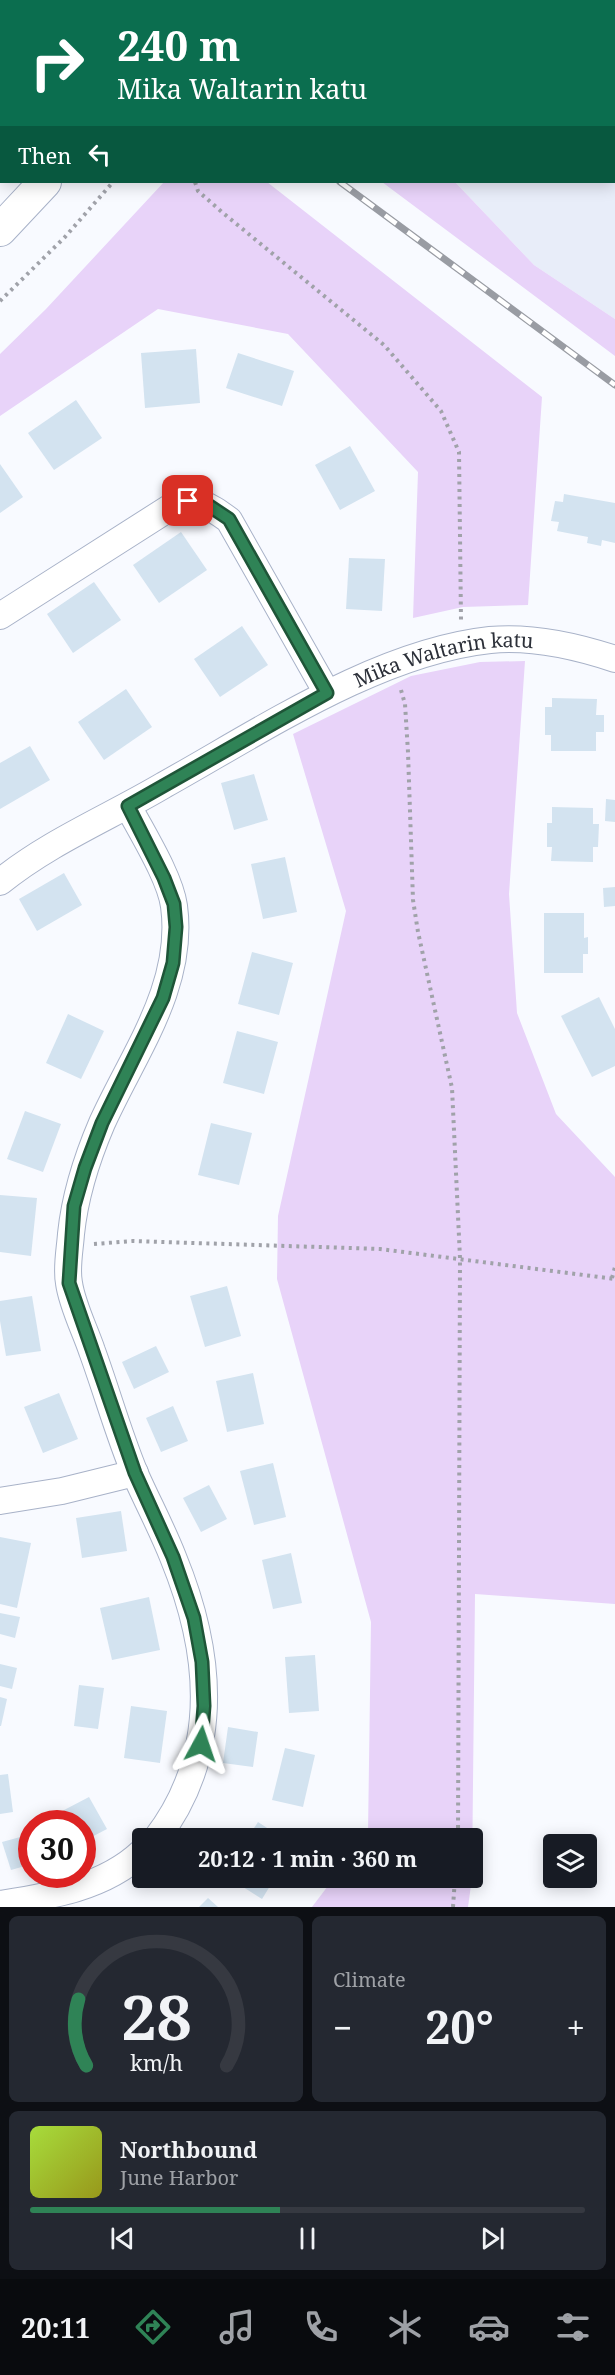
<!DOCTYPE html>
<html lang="en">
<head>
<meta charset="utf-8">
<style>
  :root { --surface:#171b24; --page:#242831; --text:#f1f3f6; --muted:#9ea1a6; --line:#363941; --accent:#2f8356 }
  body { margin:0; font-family:"Noto Serif",serif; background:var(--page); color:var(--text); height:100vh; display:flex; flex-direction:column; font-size:22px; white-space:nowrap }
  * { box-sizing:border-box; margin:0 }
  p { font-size:20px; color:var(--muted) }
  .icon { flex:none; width:33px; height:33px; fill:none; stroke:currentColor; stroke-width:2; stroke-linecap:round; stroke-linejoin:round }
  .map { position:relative; height:1907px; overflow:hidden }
  .sheet { display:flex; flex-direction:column; gap:9px; padding:9px; background:#0d0f14; flex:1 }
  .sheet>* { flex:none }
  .hud { position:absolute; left:0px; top:0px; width:615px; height:183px; box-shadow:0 3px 15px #0003; background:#0b6e4f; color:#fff; overflow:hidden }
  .buttons { position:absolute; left:543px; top:1834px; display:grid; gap:12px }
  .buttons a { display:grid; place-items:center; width:54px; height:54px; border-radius:6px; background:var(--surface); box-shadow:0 3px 15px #0003; font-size:30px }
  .speed { position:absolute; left:18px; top:1810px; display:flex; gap:12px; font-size:30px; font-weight:700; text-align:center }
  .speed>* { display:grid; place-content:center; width:78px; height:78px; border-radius:50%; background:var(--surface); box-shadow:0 3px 15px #0003; line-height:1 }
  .speed .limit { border:9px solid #d22; background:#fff; color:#111 }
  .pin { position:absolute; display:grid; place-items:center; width:51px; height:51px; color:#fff; margin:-26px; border-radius:12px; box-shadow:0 3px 9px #0006 }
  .me { position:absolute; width:66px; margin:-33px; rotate:5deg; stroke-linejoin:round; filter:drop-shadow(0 0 4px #0008) }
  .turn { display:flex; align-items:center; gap:21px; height:126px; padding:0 18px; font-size:27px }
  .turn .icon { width:78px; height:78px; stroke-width:2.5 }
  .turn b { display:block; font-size:42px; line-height:51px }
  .then { display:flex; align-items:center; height:57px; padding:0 18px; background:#0003; gap:12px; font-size:22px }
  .big { font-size:45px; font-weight:700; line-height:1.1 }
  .sheet .widget { flex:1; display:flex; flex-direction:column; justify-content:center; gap:9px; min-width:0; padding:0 21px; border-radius:9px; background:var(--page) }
  .sheet .dial { align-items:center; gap:0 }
  .dial svg { height:156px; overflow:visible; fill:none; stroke:var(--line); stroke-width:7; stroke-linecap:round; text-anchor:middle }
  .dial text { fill:var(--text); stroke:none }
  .song { display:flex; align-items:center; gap:18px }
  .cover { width:72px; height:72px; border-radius:9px; background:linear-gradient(135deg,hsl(80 70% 55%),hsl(60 70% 35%)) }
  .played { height:6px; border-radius:3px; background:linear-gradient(90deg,var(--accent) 45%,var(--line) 45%) }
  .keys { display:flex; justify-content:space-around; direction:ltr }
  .heat { display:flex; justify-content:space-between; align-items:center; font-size:33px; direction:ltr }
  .sheet .tiles { flex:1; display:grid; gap:9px; grid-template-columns:1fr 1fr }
  .widget:last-child { grid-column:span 2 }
  .trip { position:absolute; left:132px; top:1828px; width:351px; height:60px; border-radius:6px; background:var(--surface); box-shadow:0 3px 15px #0003; font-weight:700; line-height:60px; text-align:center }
  .dock { display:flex; height:96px; justify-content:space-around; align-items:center; background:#090b0e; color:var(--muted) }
  .dock .icon { width:42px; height:42px }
  .dock .current { color:var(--accent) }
  .dock b { font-size:27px; color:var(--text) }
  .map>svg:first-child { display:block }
  .built { fill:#e8edf9 }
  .green { fill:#e8d3f9 }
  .building { fill:#d3e3f0 }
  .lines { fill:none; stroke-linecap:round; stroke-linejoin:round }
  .minor-casing { stroke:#a8b2c8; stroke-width:28 }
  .tertiary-casing { stroke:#a8b2c8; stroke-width:34 }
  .path { stroke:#a0a2a9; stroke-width:4; stroke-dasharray:3 4.5; stroke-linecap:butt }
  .minor { stroke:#fff; stroke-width:26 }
  .tertiary { stroke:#fff; stroke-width:32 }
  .rail-casing { stroke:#999ca3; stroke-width:7 }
  .rail { stroke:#fff; stroke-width:4.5; stroke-dasharray:14; stroke-linecap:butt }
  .route-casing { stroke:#1f5538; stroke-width:15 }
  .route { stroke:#2f8356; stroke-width:10 }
  .labels { text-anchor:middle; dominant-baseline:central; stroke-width:6; stroke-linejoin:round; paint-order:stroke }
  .street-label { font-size:20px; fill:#2c3039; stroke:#fff }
</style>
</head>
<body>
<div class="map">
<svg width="615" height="1907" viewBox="0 0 615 1907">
  <rect width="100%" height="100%" fill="#f8faff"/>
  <polygon class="built" points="470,0 615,0 615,319 534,265 455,182 614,182 614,2 466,1"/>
  <g class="green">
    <polygon points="0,0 41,1 2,2 0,157"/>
    <polygon points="308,0 471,0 306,1"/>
    <polygon points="164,182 267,182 542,397 528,605 463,607 413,618 418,472 288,334 158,309 0,416 0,354 46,309"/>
    <polygon points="382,182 455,182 534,265 615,319 615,356"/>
    <polygon points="525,661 509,894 517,1013 556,1114 615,1177 615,1604 475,1594 472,1878 472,1839 363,1839 368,1833 371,1622 277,1279 278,1216 346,911 293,734 411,676 480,662"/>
    <polygon points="334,1878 472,1878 468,1907 312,1907"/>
  </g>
  <g class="building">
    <polygon points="196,349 200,403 145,408 141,353"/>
    <polygon points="238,353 294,371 282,406 226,388"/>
    <polygon points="76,400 102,438 54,470 28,433"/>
    <polygon points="350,446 375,491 340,510 315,465"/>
    <polygon points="0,464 23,497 0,513"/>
    <polygon points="564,494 615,503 615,543 602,540 601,546 587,543 588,537 557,531 559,522 551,521 555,501 563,502"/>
    <polygon points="181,532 207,570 159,603 133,565"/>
    <polygon points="349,558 385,559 382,611 346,609"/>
    <polygon points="94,582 121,620 73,653 47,614"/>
    <polygon points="242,626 268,665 220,697 194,659"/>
    <polygon points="126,689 152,727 104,760 78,722"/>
    <polygon points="552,698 597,699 596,715 604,715 604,732 596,732 596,751 551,751 551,735 545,735 545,707 552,707"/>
    <polygon points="30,746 50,780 0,809 0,763"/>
    <polygon points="254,774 268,820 234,830 221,783"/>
    <polygon points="606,799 615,800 615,822 605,821"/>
    <polygon points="552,807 593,808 593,824 599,824 598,847 593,847 593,862 551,861 552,847 547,847 547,823 552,823"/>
    <polygon points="285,857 297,912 263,919 251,864"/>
    <polygon points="64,873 82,905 37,931 19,899"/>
    <polygon points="615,887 615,906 604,907 603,888"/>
    <polygon points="544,913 584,913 584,938 588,937 588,954 583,954 583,973 544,973"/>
    <polygon points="252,952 293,963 279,1015 238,1004"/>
    <polygon points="599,997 615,1029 615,1066 592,1077 561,1016"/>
    <polygon points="68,1014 104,1031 81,1079 46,1063"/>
    <polygon points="237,1031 278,1042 264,1094 223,1083"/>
    <polygon points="25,1111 61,1124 43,1172 7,1159"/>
    <polygon points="211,1123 252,1133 239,1185 198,1175"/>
    <polygon points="0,1195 37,1198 31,1256 0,1252"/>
    <polygon points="227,1286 241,1336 205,1347 190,1296"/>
    <polygon points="32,1296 41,1351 6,1356 0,1321 0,1301"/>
    <polygon points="156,1346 169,1372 134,1389 122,1362"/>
    <polygon points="253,1373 264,1424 227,1432 216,1381"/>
    <polygon points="59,1393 78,1439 43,1453 24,1407"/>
    <polygon points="173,1406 188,1441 161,1452 146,1418"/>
    <polygon points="273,1463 286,1517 254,1525 240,1471"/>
    <polygon points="209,1485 227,1519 201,1532 183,1498"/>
    <polygon points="121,1511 127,1551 82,1558 76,1518"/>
    <polygon points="0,1537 31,1543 17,1608 0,1604"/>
    <polygon points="291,1553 302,1603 273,1609 262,1560"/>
    <polygon points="149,1597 160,1650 112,1660 100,1608"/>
    <polygon points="0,1613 20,1617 15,1638 0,1634"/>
    <polygon points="315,1655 319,1711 289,1713 285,1657"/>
    <polygon points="0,1664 17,1668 12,1689 0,1686"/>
    <polygon points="79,1685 104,1688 98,1729 74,1726"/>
    <polygon points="0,1697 7,1699 1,1726 0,1726"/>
    <polygon points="131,1706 167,1711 160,1763 124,1758"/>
    <polygon points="228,1727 258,1732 253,1767 223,1763"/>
    <polygon points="285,1748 315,1755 303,1807 272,1800"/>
    <polygon points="8,1774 13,1812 0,1814 0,1775"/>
    <polygon points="89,1797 107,1829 82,1842 82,1824 47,1824 45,1820"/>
    <polygon points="258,1822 284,1839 247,1839"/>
    <polygon points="24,1836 32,1864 11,1870 2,1842"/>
    <polygon points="229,1878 275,1878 262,1899"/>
    <polygon points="208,1898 218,1907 199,1907"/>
  </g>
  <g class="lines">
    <g class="minor-casing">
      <g id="minor">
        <path d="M0,616L171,507C197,497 207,504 229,520L327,693"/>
        <path d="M128,806C142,833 170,877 174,906C185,986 133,1054 102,1123C87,1158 75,1195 71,1234C70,1249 66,1268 69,1283C72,1305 85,1330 92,1351C107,1392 119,1436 136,1476C148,1503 162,1529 173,1557C212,1652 222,1753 156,1839"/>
        <path id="s1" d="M0,882C49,842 110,817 164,785C261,731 378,652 490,640C532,636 576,646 615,659"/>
        <polyline points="0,1501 62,1491 135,1473"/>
        <path d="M0,1904C50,1896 104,1888 142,1852"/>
      </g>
    </g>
    <g class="tertiary-casing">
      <g id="tertiary">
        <polyline points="200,2 201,0"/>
        <polyline points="0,230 45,182"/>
      </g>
    </g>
    <g class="path">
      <polyline points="268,2 269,0"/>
      <polyline points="195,182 198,191 223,213 384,345 441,411 459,452 461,620"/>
      <polyline points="0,301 65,237 113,182"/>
      <polyline points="401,690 405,704 408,752 413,900 418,932 452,1088 460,1258 458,1839"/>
      <polyline points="94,1244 133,1241 380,1249 615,1279"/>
      <polyline points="612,1278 615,1267"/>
      <polyline points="453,1907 455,1878"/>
    </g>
    <use href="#minor" class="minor"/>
    <use href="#tertiary" class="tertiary"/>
    <g class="rail-casing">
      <g id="rail">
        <polyline points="104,0 106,2"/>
        <polyline points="340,182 615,385"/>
      </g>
    </g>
    <use href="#rail" class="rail"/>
  </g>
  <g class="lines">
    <g class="route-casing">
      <polyline id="route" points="188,501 208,505 229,519 327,693 128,806 164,878 174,904 176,927 173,963 163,998 102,1123 85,1168 74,1206 69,1283 135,1473 173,1557 194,1618 202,1662 204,1706 201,1744"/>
    </g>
    <use href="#route" class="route"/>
  </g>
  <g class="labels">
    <g class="street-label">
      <text stroke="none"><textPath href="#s1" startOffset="501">Mika Waltarin katu</textPath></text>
    </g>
  </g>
</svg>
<div class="buttons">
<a><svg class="icon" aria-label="layers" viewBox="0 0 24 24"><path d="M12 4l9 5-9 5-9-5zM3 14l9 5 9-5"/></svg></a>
</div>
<div class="speed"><div class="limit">30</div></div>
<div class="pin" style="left:188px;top:501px;background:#d93025"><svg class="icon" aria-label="arrive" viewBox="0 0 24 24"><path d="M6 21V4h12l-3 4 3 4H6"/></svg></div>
<svg class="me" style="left:201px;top:1744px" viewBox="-20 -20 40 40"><path d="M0-17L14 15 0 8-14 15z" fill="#2f8356" stroke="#fff" stroke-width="4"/></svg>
<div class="trip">20:12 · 1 min · 360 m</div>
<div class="hud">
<div class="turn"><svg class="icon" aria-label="right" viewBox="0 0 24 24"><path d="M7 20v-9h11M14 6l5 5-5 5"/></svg><div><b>240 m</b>Mika Waltarin katu</div></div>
<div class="then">Then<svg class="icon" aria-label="left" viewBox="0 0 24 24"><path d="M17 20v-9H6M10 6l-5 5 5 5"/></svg></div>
</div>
</div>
<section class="sheet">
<div class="tiles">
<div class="widget dial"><svg viewBox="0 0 100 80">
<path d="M14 69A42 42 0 1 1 86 69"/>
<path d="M14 69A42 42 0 0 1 10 35" stroke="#2f8356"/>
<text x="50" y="56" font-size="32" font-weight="700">28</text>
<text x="50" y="72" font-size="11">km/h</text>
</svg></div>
<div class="widget"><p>Climate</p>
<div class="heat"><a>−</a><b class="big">20°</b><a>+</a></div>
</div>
<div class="widget">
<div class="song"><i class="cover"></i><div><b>Northbound</b><p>June Harbor</p></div></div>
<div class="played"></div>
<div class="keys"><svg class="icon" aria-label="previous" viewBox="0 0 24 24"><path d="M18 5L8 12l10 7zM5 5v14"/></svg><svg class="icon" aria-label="pause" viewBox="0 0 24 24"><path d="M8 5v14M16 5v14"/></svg><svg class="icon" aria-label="next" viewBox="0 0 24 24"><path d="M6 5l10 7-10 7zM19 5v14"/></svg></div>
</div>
</div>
</section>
<nav class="dock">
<b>20:11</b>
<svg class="icon current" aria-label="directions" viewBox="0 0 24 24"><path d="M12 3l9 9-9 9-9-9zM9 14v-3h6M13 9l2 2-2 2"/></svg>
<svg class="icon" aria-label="music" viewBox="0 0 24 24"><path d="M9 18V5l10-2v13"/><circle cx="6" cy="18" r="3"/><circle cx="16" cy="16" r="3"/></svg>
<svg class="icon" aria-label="phone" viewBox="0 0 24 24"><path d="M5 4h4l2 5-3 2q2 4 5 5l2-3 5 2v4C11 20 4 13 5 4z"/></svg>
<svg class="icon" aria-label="climate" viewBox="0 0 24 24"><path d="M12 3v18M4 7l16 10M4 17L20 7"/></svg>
<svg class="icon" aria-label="car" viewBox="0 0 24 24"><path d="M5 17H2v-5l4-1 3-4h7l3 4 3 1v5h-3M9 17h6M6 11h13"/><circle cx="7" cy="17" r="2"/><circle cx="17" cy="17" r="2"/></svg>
<svg class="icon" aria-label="filters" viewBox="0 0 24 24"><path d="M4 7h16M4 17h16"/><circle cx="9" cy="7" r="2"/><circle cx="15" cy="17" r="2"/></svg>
</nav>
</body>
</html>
